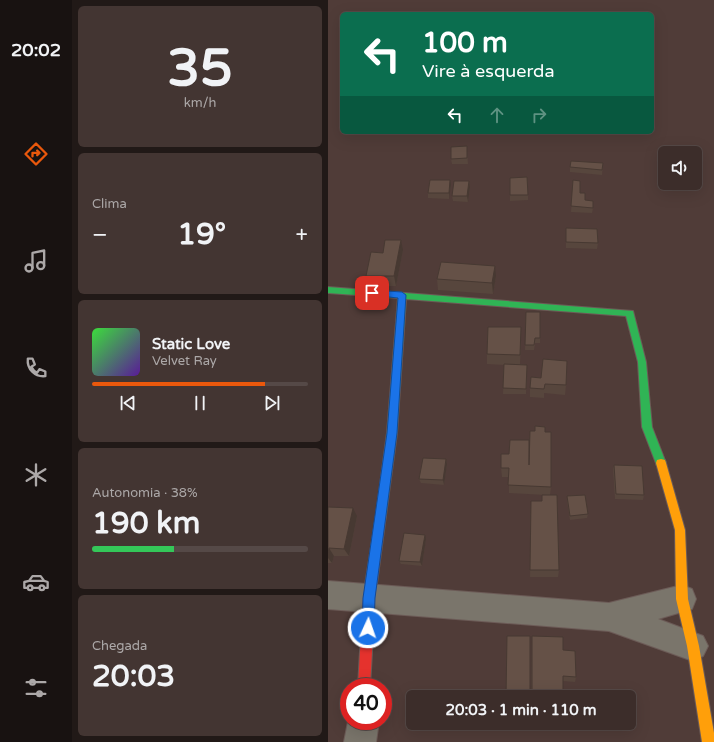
<!DOCTYPE html>
<html lang="pt">
<head>
<meta charset="utf-8">
<style>
  :root { --surface:#3c2d2a; --page:#433532; --text:#f1f3f6; --muted:#aca8a8; --line:#554947; --accent:#ea580c }
  body { margin:0; font-family:"Varela Round",sans-serif; background:var(--page); color:var(--text); height:100vh; display:flex; flex-direction:column; font-size:15px; white-space:nowrap }
  * { box-sizing:border-box; margin:0 }
  p { font-size:13px; color:var(--muted) }
  .icon { flex:none; width:22px; height:22px; fill:none; stroke:currentColor; stroke-width:2; stroke-linecap:round; stroke-linejoin:round }
  .map { position:relative; flex:1; overflow:hidden }
  .panel { display:flex; flex-direction:column; gap:6px; padding:6px; background:#211917; width:256px }
  .panel>* { flex:none }
  .top-card { position:absolute; left:12px; top:12px; width:314px; height:122px; border-radius:6px; box-shadow:0 4px 16px #0002,0 0 0 1px var(--line); background:#0b6e4f; color:#fff; overflow:hidden }
  .controls { position:absolute; left:330px; top:146px; display:grid; gap:8px }
  .controls a { display:grid; place-items:center; width:44px; height:44px; border-radius:6px; background:var(--surface); box-shadow:0 4px 16px #0002,0 0 0 1px var(--line); font-size:20px }
  .speed { position:absolute; left:12px; top:678px; display:flex; gap:8px; font-size:20px; font-weight:700; text-align:center }
  .speed>* { display:grid; place-content:center; width:52px; height:52px; border-radius:50%; background:var(--surface); box-shadow:0 4px 16px #0002,0 0 0 1px var(--line); line-height:1 }
  .speed .limit { border:6px solid #d22; background:#fff; color:#111 }
  .pin { position:absolute; display:grid; place-items:center; width:34px; height:34px; color:#fff; margin:-17px; border-radius:8px; box-shadow:0 2px 6px #0006 }
  .me { position:absolute; width:44px; margin:-22px; rotate:3deg; stroke-linejoin:round; filter:drop-shadow(0 0 3px #0008) }
  .turn { display:flex; align-items:center; gap:14px; height:84px; padding:0 16px; font-size:18px }
  .turn .icon { width:52px; height:52px; stroke-width:2.5 }
  .turn b { display:block; font-size:28px; line-height:34px }
  .lanes { display:flex; align-items:center; height:38px; padding:0 16px; background:#0003; justify-content:center; gap:20px; direction:ltr }
  .lanes .off { opacity:.35 }
  .big { font-size:30px; font-weight:700; line-height:1.1 }
  .panel .card { flex:1; display:flex; flex-direction:column; justify-content:center; gap:6px; min-width:0; padding:0 14px; border-radius:6px; background:var(--page) }
  .panel .dial { align-items:center; gap:0 }
  .dial b { font-size:52px; line-height:1 }
  .song { display:flex; align-items:center; gap:12px }
  .cover { width:48px; height:48px; border-radius:6px; background:linear-gradient(135deg,hsl(120 70% 55%),hsl(270 70% 35%)) }
  .played { height:4px; border-radius:2px; background:linear-gradient(90deg,var(--accent) 80%,var(--line) 80%) }
  .keys { display:flex; justify-content:space-around; direction:ltr }
  .heat { display:flex; justify-content:space-between; align-items:center; font-size:22px; direction:ltr }
  .charge { height:6px; border-radius:3px; background:linear-gradient(90deg,#34c759 38%,var(--line) 0) }
  .trip { position:absolute; left:78px; top:690px; width:230px; height:40px; border-radius:6px; background:var(--surface); box-shadow:0 4px 16px #0002,0 0 0 1px var(--line); font-weight:700; line-height:40px; text-align:center }
  main { display:flex; flex:1; min-height:0 }
  .menu { display:flex; flex-direction:column; width:72px; justify-content:space-around; align-items:center; background:#181211; color:var(--muted) }
  .menu .icon { width:28px; height:28px }
  .menu .selected { color:var(--accent) }
  .menu b { font-size:18px; color:var(--text) }
  .map>svg:first-child { display:block }
  .lines { fill:none; stroke-linecap:round; stroke-linejoin:round }
  .street-casing { stroke:#6c5b57; stroke-width:2 }
  .fast-casing { stroke:#6c5b57; stroke-width:2 }
  .slow-casing { stroke:#6c5b57; stroke-width:2 }
  .jam-casing { stroke:#6c5b57; stroke-width:2 }
  .street { fill:#7a756b; fill-rule:evenodd }
  .fast { fill:#30b455; fill-rule:evenodd }
  .slow { fill:#ff9f0a; fill-rule:evenodd }
  .jam { fill:#e5322d; fill-rule:evenodd }
  .wall { fill:#57463d }
  .shaded-wall { fill:#473932 }
  .building { fill:#655147; stroke:#473932 }
  .route { fill:#1a73e8; stroke:#114b97 }
</style>
</head>
<body>
<main>
<nav class="menu">
<b>20:02</b>
<svg class="icon selected" aria-label="directions" viewBox="0 0 24 24"><path d="M12 3l9 9-9 9-9-9zM9 14v-3h6M13 9l2 2-2 2"/></svg>
<svg class="icon" aria-label="music" viewBox="0 0 24 24"><path d="M9 18V5l10-2v13"/><circle cx="6" cy="18" r="3"/><circle cx="16" cy="16" r="3"/></svg>
<svg class="icon" aria-label="phone" viewBox="0 0 24 24"><path d="M5 4h4l2 5-3 2q2 4 5 5l2-3 5 2v4C11 20 4 13 5 4z"/></svg>
<svg class="icon" aria-label="climate" viewBox="0 0 24 24"><path d="M12 3v18M4 7l16 10M4 17L20 7"/></svg>
<svg class="icon" aria-label="car" viewBox="0 0 24 24"><path d="M5 17H2v-5l4-1 3-4h7l3 4 3 1v5h-3M9 17h6M6 11h13"/><circle cx="7" cy="17" r="2"/><circle cx="17" cy="17" r="2"/></svg>
<svg class="icon" aria-label="filters" viewBox="0 0 24 24"><path d="M4 7h16M4 17h16"/><circle cx="9" cy="7" r="2"/><circle cx="15" cy="17" r="2"/></svg>
</nav>
<section class="panel">
<div class="card dial"><b>35</b><p>km/h</p></div>
<div class="card"><p>Clima</p>
<div class="heat"><a>−</a><b class="big">19°</b><a>+</a></div>
</div>
<div class="card">
<div class="song"><i class="cover"></i><div><b>Static Love</b><p>Velvet Ray</p></div></div>
<div class="played"></div>
<div class="keys"><svg class="icon" aria-label="previous" viewBox="0 0 24 24"><path d="M18 5L8 12l10 7zM5 5v14"/></svg><svg class="icon" aria-label="pause" viewBox="0 0 24 24"><path d="M8 5v14M16 5v14"/></svg><svg class="icon" aria-label="next" viewBox="0 0 24 24"><path d="M6 5l10 7-10 7zM19 5v14"/></svg></div>
</div>
<div class="card"><p>Autonomia · 38%</p><b class="big">190 km</b><div class="charge"></div></div>
<div class="card"><p>Chegada</p><b class="big">20:03</b></div>
</section>
<div class="map">
<svg width="386" height="742" viewBox="0 0 386 742">
  <rect width="100%" height="100%" fill="#503c38"/>
  <g class="lines">
    <g class="street-casing">
      <g id="street">
        <polygon points="0,581 281,603 354,585 364,589 368,599 364,609 330,619 375,636 380,646 375,656 365,661 281,631 0,609"/>
        <polygon points="21,717 21,721 51,721 48,742 16,742"/>
      </g>
    </g>
    <g class="fast-casing">
      <polygon id="fast" points="0,287 305,311 318,362 324,427 338,463 337,466 333,467 329,466 314,427 310,362 298,316 78,299 69,433 58,515 57,519 53,520 49,519 48,515 59,433 70,298 0,293"/>
    </g>
    <g class="slow-casing">
      <polygon id="slow" points="333,459 337,460 338,463 357,530 360,599 371,646 386,733 386,742 374,742 359,646 348,599 347,530 328,463 329,460"/>
    </g>
    <g class="jam-casing">
      <polygon id="jam" points="53,510 57,511 58,515 47,598 42,687 30,687 35,598 48,515 49,511"/>
    </g>
    <use href="#street" class="street"/>
    <use href="#fast" class="fast"/>
    <use href="#slow" class="slow"/>
    <use href="#jam" class="jam"/>
  </g>
  <g class="wall">
    <polygon points="139,152 140,164 124,164 123,159"/>
    <polygon points="275,163 274,175 242,172 242,167"/>
    <polygon points="182,178 200,195 200,200 182,201"/>
    <polygon points="245,180 257,200 265,208 264,213 243,212"/>
    <polygon points="141,181 142,187 140,202 125,201 124,196"/>
    <polygon points="123,185 121,199 100,198 100,193"/>
    <polygon points="238,228 270,243 269,249 238,248"/>
    <polygon points="75,250 68,286 40,286 38,276 55,253"/>
    <polygon points="168,276 165,294 110,290 109,279"/>
    <polygon points="198,312 212,338 212,343 207,343 206,350 197,350"/>
    <polygon points="193,338 192,364 199,365 198,394 175,394 176,365 159,364 159,354"/>
    <polygon points="203,377 238,385 237,395 216,393 216,398 202,397 202,388"/>
    <polygon points="217,432 223,487 222,495 231,570 230,577 202,577 203,501 214,501 214,495 218,495 181,493 181,477 174,477 173,468 201,465"/>
    <polygon points="118,459 119,464 116,485 93,483 91,479"/>
    <polygon points="286,465 316,495 315,500 287,499 285,469"/>
    <polygon points="239,496 260,514 259,518 242,520 239,501"/>
    <polygon points="0,507 29,516 21,556 6,556 4,563 0,563"/>
    <polygon points="98,539 94,566 73,564 71,561"/>
    <polygon points="204,641 235,650 248,677 247,682 235,681 235,697 203,697"/>
  </g>
  <g class="shaded-wall">
    <polygon points="122,180 123,185 121,199 121,193"/>
    <polygon points="141,181 142,187 140,202 139,196"/>
    <polygon points="73,240 75,250 68,286 66,276"/>
    <polygon points="167,266 168,276 165,294 164,283"/>
    <polygon points="118,459 119,464 116,485 115,480"/>
    <polygon points="25,508 29,516 21,556 16,549"/>
    <polygon points="97,535 98,539 94,566 92,562"/>
    <polygon points="1,548 6,556 4,563 0,558 0,553"/>
  </g>
  <g class="building">
    <polygon points="139,146 139,158 123,159 123,147"/>
    <polygon points="243,161 275,163 274,170 242,167"/>
    <polygon points="199,177 200,195 182,195 182,178"/>
    <polygon points="102,180 122,180 121,193 100,193"/>
    <polygon points="245,180 252,181 252,193 257,193 257,200 265,201 265,208 243,206"/>
    <polygon points="126,181 141,181 139,196 124,196"/>
    <polygon points="238,228 269,229 270,243 238,242"/>
    <polygon points="57,240 73,240 66,276 38,276 43,252 55,253"/>
    <polygon points="113,262 167,266 164,283 109,279"/>
    <polygon points="198,312 212,312 212,338 207,338 206,345 197,345"/>
    <polygon points="160,327 193,327 192,355 159,354"/>
    <polygon points="215,359 239,361 238,385 217,384 216,389 202,388 203,377 213,378"/>
    <polygon points="176,364 199,365 198,389 175,388"/>
    <polygon points="207,426 217,427 217,432 223,432 223,487 180,485 181,468 173,468 173,454 181,454 182,440 201,440 201,465 202,431 207,431"/>
    <polygon points="95,458 118,459 115,480 91,479"/>
    <polygon points="286,465 314,466 316,495 288,494"/>
    <polygon points="214,495 229,495 231,570 202,570 203,501 214,501"/>
    <polygon points="257,495 260,514 242,516 239,496"/>
    <polygon points="0,507 25,508 16,549 1,548 0,553"/>
    <polygon points="76,533 97,535 92,562 71,561"/>
    <polygon points="179,636 202,636 202,697 178,697"/>
    <polygon points="204,636 235,637 235,650 247,651 248,677 235,676 235,696 204,695"/>
  </g>
  <polygon class="route" points="44,290 74,292 78,295 69,433 47,598 46,628 44,632 40,634 35,632 34,628 35,598 59,433 70,298 42,295 40,293 42,291"/>
</svg>
<div class="controls">
<a><svg class="icon" aria-label="sound" viewBox="0 0 24 24"><path d="M4 9h4l5-4v14l-5-4H4zM17 9q2 3 0 6"/></svg></a>
</div>
<div class="speed"><div class="limit">40</div></div>
<div class="pin" style="left:44px;top:293px;background:#d93025"><svg class="icon" aria-label="arrive" viewBox="0 0 24 24"><path d="M6 21V4h12l-3 4 3 4H6"/></svg></div>
<svg class="me" style="left:40px;top:628px" viewBox="-20 -20 40 40"><circle r="17" fill="#1a73e8" stroke="#fff" stroke-width="3"/><path d="M0-11L8 9 0 5-8 9z" fill="#fff"/></svg>
<div class="trip">20:03 · 1 min · 110 m</div>
<div class="top-card">
<div class="turn"><svg class="icon" aria-label="left" viewBox="0 0 24 24"><path d="M17 20v-9H6M10 6l-5 5 5 5"/></svg><div><b>100 m</b>Vire à esquerda</div></div>
<div class="lanes"><svg class="icon" aria-label="left" viewBox="0 0 24 24"><path d="M17 20v-9H6M10 6l-5 5 5 5"/></svg><svg class="icon off" aria-label="ahead" viewBox="0 0 24 24"><path d="M12 20V5M6 11l6-6 6 6"/></svg><svg class="icon off" aria-label="right" viewBox="0 0 24 24"><path d="M7 20v-9h11M14 6l5 5-5 5"/></svg></div>
</div>
</div>
</main>
</body>
</html>
